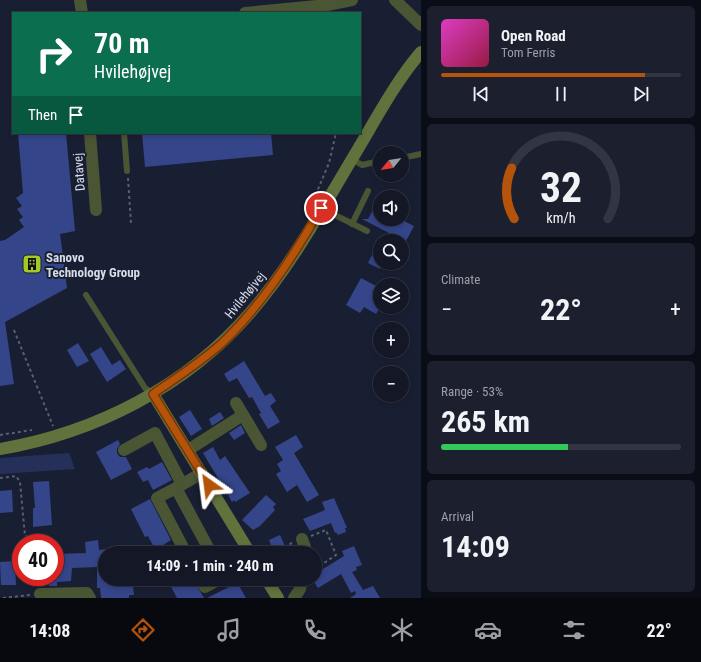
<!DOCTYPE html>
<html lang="en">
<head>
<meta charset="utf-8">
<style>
  :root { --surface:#131726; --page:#1c202e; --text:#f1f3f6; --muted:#9d9fa7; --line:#323643; --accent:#b45309 }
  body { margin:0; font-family:"Roboto Condensed",sans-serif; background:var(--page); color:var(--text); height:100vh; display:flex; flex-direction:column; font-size:15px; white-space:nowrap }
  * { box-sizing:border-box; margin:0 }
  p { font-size:13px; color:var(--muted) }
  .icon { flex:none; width:22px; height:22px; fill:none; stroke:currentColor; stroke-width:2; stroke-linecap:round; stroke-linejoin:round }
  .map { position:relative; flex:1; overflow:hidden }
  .drawer { display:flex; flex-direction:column; gap:6px; padding:6px; background:#0a0d15; width:280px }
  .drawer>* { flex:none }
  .banner { position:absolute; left:12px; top:12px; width:349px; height:122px; border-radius:0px; box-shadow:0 2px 6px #0003,0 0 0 1px var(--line); background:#0b6e4f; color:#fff; overflow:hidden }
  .needle { width:26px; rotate:240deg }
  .tools { position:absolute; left:373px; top:146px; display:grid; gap:8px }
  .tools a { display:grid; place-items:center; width:36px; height:36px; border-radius:50%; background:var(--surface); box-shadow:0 2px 6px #0003,0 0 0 1px var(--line); font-size:20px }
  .speed { position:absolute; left:12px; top:534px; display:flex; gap:8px; font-size:20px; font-weight:700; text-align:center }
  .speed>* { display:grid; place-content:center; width:52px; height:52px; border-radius:50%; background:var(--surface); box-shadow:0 2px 6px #0003,0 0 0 1px var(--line); line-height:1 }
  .speed .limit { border:6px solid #d22; background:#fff; color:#111 }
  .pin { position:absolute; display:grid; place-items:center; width:34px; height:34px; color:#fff; margin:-17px; border:2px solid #fff; border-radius:50%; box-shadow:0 1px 4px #0007 }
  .me { position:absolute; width:44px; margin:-22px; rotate:329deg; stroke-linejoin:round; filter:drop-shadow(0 0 3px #0008) }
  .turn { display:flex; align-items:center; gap:14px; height:84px; padding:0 16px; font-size:18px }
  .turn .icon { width:52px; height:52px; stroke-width:2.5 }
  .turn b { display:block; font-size:28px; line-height:34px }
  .then { display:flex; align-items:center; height:38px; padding:0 16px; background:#0003; gap:8px; font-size:15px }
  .big { font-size:30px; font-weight:700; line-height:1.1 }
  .drawer .card { flex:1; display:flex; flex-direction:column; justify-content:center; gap:6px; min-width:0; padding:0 14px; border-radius:6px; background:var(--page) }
  .drawer .dial { align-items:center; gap:0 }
  .dial svg { height:104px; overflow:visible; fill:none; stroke:var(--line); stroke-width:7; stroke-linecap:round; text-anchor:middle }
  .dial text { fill:var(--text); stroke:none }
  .song { display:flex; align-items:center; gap:12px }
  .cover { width:48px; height:48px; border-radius:6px; background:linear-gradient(135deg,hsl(310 70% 55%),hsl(340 70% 35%)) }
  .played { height:4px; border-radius:2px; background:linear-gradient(90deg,var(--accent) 85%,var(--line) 85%) }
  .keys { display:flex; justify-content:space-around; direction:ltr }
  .heat { display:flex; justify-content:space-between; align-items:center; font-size:22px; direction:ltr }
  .charge { height:6px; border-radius:3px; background:linear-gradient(90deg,#34c759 53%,var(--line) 0) }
  .trip { position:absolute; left:98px; top:546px; width:224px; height:40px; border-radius:20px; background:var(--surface); box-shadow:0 2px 6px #0003,0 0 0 1px var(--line); font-weight:700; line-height:40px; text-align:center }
  .menu { display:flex; height:64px; justify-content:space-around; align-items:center; background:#08090f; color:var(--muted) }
  .menu .icon { width:28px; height:28px }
  .menu .active { color:var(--accent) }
  .menu b { font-size:18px; color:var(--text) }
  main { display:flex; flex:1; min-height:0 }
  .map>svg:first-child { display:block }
  .green { fill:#243058 }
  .building { fill:#34458a }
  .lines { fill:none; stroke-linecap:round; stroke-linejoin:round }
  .path { stroke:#595f70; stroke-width:2; stroke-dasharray:3 3; stroke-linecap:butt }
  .lane { stroke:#4a5534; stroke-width:6 }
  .street { stroke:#4a5534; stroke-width:12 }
  .secondary { stroke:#62723d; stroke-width:12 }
  .route-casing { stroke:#753606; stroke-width:10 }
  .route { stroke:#b45309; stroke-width:7 }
  .labels { text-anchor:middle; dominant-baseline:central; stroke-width:4; stroke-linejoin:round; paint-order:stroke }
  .street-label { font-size:13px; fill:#d7dce9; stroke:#191f32 }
  .poi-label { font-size:13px; font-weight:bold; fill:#d7dce9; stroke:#191f32; text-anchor:start }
</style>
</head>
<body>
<main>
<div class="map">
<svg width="421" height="598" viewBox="0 0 421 598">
  <rect width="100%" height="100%" fill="#191f32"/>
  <polygon class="green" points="69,453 75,469 0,474 0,458"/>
  <g class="building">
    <polygon points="18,133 66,133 75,231 60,234 67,288 5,322 14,384 0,386 0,241 5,240 24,227 19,220 23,217 17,209 22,206 16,198 23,193"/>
    <polygon points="142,133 271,133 273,155 145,167"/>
    <polygon points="380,197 380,219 400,219 414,226 406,241 385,241 389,233 362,219 368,219"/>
    <polygon points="372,255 380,259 380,269 368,263"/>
    <polygon points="361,278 376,286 372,292 380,296 380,307 376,314 364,307 360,313 346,305"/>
    <polygon points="78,343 89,361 77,367 67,350"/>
    <polygon points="101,347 112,365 120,360 126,369 107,382 90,354"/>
    <polygon points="244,361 265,396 271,393 276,401 270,406 280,422 268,429 259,414 261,413 252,397 249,398 237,378 229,382 224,374"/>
    <polygon points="190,410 202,429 191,436 179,417"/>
    <polygon points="220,412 224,418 212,426 209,419"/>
    <polygon points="241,425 245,433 234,440 229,433"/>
    <polygon points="296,435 303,447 294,453 319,495 307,502 297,485 287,492 276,474 281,471 277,464 283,460 275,447"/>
    <polygon points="118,440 120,444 117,449 117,453 120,457 126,457 132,469 111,480 96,452"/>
    <polygon points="213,447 220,460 225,456 250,493 235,502 234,500 232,502 203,453"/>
    <polygon points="162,462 172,480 153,490 148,480 143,482 137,472 147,467 149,469"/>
    <polygon points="49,481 52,525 33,527 33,508 35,508 33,482"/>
    <polygon points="12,490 13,512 0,513 0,491"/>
    <polygon points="266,495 276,504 273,507 275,510 260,526 253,530 242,520"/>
    <polygon points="334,498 347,528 345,528 346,532 338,535 336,532 335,533 331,523 310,531 303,519 325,510 322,502"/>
    <polygon points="150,499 171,540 163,545 166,550 160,553 157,553 148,536 145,537 131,509"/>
    <polygon points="280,535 288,553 274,553 269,540"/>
    <polygon points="98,540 99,550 105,549 105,579 129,579 130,586 133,587 134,595 129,595 129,598 101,598 100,588 97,588 97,567 72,568 71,581 57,582 57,586 49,586 49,577 55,577 55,554 86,553 85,542"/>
    <polygon points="354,546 362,565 356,567 357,570 352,572 363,590 373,586 380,598 350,598 356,594 355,591 351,593 341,574 318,588 312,579 315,579 315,574 344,556 342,551"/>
    <polygon points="15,561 16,585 1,585 0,562"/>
    <polygon points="167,579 193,579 204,598 177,598"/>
    <polygon points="237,582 246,598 207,598 229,587"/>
  </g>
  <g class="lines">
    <g class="path">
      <polyline points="128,178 131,223"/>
      <polyline points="311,206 329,163 336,133"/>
      <polyline points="14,330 53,426"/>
      <polyline points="0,435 32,430"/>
      <polyline points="0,478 16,476 20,482 25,536 33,538 33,543"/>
      <polyline points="311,536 326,530 336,555 315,569"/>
      <polyline points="290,553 286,546 292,543"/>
      <polyline points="36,577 36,584"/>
      <polyline points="3,598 30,595"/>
    </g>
    <g class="lane">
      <polyline points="124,133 127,171"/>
      <polyline points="402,158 421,154"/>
      <polyline points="352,159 362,165 380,161"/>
      <polyline points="321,208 367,231"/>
      <polyline points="352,224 368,191"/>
      <polyline points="86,295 145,388 153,394"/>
    </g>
    <g class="street">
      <polyline points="80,0 82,13"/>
      <polyline points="395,0 421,25"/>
      <polyline points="245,13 327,5 352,0"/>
      <polyline points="90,133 96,210"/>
      <polyline points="236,403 261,445"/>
      <polyline points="124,450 155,433 182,484"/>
      <polyline points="188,450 243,415"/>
      <polyline points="202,473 176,488 211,553"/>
      <polyline points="176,488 157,498 186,553"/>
      <polyline points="302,539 307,553"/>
      <polyline points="200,579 205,587 220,579"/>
      <polyline points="40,594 87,593 90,598"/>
      <polyline points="294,598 300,589 302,579"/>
    </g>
    <g class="secondary">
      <polyline points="153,394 250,553"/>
      <path d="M0,449C95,433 187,386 250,313C290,267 321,211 352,159C374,123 393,85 421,52"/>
      <polyline points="266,579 278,598"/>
    </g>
  </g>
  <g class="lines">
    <g class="route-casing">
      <path id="route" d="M209,485L153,394C176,378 201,362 222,343C262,305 294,256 321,208"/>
    </g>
    <use href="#route" class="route"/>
  </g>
  <defs>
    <g id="building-square" transform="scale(1)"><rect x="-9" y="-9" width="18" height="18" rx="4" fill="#a2c928" stroke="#191f32"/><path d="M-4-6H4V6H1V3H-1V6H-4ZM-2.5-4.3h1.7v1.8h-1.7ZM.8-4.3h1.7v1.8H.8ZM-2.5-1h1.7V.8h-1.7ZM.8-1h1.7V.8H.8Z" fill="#111"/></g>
  </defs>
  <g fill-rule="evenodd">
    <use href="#building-square" x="32" y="264"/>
  </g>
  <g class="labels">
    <g class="street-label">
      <text transform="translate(79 172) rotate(-94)">Datavej</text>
      <text transform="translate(245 295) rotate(-51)">Hvilehøjvej</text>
    </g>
    <g class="poi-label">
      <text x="46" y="257">Sanovo<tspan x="46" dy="15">Technology Group</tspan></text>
    </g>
  </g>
</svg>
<div class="tools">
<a><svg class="needle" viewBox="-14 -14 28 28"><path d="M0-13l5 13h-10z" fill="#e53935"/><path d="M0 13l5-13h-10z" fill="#9d9fa7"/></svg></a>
<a><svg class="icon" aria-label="sound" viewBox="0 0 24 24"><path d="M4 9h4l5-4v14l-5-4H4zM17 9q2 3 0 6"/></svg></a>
<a><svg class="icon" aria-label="search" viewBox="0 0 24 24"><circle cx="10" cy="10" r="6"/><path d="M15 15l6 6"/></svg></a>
<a><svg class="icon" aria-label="layers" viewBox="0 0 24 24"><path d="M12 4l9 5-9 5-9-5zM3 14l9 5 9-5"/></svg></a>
<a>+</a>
<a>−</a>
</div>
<div class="speed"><div class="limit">40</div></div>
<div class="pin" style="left:321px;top:208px;background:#d93025"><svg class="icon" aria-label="arrive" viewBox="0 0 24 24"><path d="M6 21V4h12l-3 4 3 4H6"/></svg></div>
<svg class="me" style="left:209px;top:485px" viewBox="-20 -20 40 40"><path d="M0-17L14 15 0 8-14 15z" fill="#b45309" stroke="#fff" stroke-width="4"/></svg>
<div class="trip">14:09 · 1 min · 240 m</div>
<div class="banner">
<div class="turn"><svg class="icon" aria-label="right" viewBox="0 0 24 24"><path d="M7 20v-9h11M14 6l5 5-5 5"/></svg><div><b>70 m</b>Hvilehøjvej</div></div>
<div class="then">Then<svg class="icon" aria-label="arrive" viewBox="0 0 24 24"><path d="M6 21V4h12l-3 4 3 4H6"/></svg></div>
</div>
</div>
<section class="drawer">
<div class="card">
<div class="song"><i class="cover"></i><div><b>Open Road</b><p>Tom Ferris</p></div></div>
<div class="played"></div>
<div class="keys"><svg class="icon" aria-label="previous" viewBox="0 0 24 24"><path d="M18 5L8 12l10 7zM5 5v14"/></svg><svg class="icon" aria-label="pause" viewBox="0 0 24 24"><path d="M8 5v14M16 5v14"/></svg><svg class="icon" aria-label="next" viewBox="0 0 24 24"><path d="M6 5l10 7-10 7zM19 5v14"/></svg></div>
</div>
<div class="card dial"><svg viewBox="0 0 100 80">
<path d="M14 69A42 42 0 1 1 86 69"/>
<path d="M14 69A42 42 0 0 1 12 30" stroke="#b45309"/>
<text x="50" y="56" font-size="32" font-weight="700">32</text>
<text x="50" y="72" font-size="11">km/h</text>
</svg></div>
<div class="card"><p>Climate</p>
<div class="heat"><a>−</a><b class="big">22°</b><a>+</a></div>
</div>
<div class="card"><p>Range · 53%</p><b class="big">265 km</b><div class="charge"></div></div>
<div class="card"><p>Arrival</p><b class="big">14:09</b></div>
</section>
</main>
<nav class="menu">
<b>14:08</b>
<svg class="icon active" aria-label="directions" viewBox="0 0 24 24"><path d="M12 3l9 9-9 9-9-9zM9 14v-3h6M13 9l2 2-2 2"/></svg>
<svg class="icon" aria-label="music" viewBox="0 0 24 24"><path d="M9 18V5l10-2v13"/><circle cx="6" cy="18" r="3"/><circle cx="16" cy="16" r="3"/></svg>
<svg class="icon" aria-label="phone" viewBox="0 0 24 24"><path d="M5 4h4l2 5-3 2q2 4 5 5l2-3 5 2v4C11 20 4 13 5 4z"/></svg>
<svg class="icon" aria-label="climate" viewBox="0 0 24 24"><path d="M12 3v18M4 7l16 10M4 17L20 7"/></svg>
<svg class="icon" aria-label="car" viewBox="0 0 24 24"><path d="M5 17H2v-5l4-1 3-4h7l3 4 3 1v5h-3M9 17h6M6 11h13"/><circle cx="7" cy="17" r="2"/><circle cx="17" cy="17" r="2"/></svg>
<svg class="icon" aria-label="filters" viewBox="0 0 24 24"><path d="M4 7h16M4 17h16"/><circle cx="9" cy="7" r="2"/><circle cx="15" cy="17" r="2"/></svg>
<b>22°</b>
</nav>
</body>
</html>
